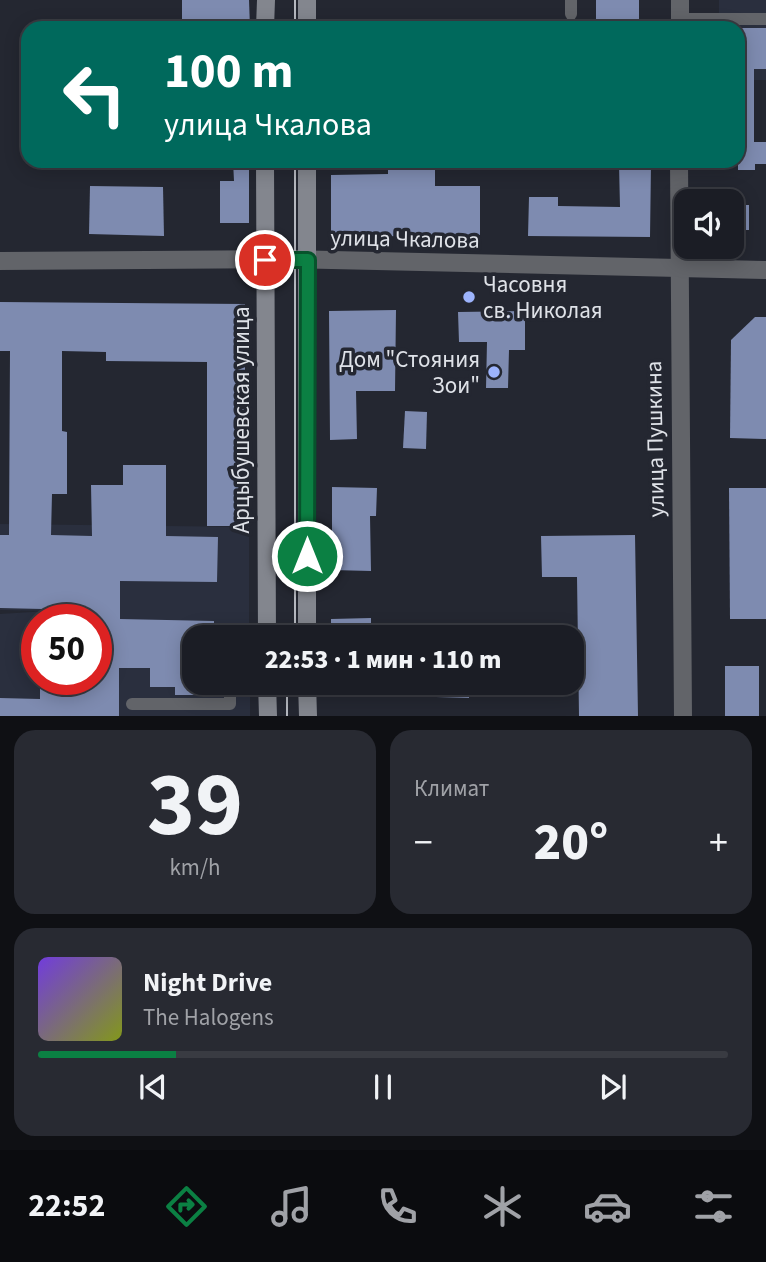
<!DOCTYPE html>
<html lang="ru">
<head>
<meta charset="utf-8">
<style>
  :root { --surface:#1b1d25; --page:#282a32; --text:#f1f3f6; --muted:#a0a2a7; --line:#393b42; --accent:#0b8043 }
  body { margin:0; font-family:"Source Sans 3",sans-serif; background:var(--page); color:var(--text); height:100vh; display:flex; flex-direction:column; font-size:26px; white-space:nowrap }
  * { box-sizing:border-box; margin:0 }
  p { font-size:23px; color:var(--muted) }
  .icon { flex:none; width:38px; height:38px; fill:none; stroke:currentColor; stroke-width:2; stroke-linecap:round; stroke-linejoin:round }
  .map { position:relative; height:716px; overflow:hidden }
  .details { display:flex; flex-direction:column; gap:14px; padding:14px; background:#0f1014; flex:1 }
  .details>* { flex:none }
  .guide { position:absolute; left:21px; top:21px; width:724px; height:147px; border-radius:21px; box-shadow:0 4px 18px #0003,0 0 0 2px var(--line); background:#00695c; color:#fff; overflow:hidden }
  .controls { position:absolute; left:674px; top:189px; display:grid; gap:14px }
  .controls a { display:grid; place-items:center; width:70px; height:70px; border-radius:14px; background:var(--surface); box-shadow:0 4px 18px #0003,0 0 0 2px var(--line); font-size:35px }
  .speed { position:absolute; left:21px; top:604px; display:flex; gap:14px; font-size:35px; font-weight:700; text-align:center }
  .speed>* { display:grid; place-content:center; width:91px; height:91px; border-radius:50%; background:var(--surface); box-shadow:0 4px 18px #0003,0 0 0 2px var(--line); line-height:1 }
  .speed .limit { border:10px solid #d22; background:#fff; color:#111 }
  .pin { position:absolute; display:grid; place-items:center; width:60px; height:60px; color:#fff; margin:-30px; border:4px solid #fff; border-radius:50%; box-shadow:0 2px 7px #0007 }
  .me { position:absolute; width:77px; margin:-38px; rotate:0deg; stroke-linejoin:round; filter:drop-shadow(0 0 5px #0008) }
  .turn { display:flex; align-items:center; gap:24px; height:147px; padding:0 28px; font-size:32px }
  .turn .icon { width:91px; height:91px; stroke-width:2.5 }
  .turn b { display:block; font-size:49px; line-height:60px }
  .big { font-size:52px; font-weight:800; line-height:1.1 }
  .details .tile { flex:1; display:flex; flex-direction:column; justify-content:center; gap:10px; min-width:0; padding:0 24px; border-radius:21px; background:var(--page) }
  .details .dial { align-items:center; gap:0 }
  .dial b { font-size:91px; line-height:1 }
  .song { display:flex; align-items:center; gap:21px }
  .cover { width:84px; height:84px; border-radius:10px; background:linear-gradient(135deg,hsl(260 70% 55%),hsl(70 70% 35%)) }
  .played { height:7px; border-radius:4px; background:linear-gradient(90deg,var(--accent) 20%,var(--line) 20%) }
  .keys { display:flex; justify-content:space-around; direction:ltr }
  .heat { display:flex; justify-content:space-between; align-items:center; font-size:38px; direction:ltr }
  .details .tiles { flex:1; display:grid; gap:14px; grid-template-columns:1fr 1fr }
  .tile:last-child { grid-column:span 2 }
  .trip { position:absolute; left:182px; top:625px; width:402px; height:70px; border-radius:21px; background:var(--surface); box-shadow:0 4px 18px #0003,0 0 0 2px var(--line); font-weight:800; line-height:70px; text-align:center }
  .menu { display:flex; height:112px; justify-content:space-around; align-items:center; background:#0b0c0f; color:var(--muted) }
  .menu .icon { width:49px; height:49px }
  .menu .active { color:var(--accent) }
  .menu b { font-size:32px; color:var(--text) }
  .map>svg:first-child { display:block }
  .built { fill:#2a2f3e; fill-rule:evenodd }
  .building { fill:#7e8bb0 }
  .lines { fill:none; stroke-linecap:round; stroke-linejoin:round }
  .service { stroke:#626469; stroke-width:12 }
  .minor { stroke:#626469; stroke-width:18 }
  .tertiary { stroke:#626469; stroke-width:18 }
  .secondary { stroke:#83868e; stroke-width:18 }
  .tram { stroke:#b5b8bf; stroke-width:2 }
  .route-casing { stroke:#07532c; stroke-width:18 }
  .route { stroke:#0b8043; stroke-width:12 }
  .poi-dot { fill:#9db4fd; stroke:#242731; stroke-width:2.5 }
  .labels { text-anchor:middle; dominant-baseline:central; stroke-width:7; stroke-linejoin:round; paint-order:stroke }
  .street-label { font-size:23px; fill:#dfe2e8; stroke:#242731 }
  .poi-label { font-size:23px; fill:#dfe2e8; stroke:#242731; text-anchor:start }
</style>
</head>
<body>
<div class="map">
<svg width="766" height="716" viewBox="0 0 766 716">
  <rect width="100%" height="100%" fill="#242731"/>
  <g class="built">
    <polygon points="719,0 766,0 766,80 739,80 738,28 719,28"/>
    <path d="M0,524L249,527V637H194V682L250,683V716H0V614L48,611L0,610ZM37,620H96V679H37Z"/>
  </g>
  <g class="building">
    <polygon points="182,0 249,0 250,28 182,28"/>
    <rect x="596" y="0" width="43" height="19"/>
    <polygon points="738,28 766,28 766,69 754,69 754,142 766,142 766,164 755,164 755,170 738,170"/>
    <polygon points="233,161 249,161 249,223 220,223 220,181 234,181"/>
    <polygon points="619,165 651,165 650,237 528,236 529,197 558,197 558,206 620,207"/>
    <polygon points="388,170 435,170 435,186 480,186 480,235 331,237 331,175 388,174"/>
    <polygon points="90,186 163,187 164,236 89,234"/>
    <rect x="732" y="205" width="17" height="25"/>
    <polygon points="0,302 245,304 245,526 207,526 207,362 106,361 106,352 62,351 62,431 67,432 67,494 52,494 51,535 92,536 91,485 123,485 123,465 166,465 166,536 218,537 217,582 120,581 120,619 214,621 214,637 194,637 194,695 175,695 175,687 150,687 150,668 119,668 119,716 0,716 0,698 40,699 40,679 96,679 96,620 41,620 42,609 0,608 0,535 9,535 10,351 0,351"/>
    <polygon points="396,310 395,391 356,391 357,439 330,440 329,311"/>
    <polygon points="525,311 525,350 509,350 508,388 486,388 487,342 459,342 458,312"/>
    <polygon points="755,317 766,317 766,439 730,438 731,340"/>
    <polygon points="405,411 427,412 426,449 403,448"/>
    <polygon points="332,487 377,488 376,516 370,516 371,571 332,570"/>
    <polygon points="729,488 766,488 766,619 730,619"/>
    <polygon points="635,535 638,716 579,716 577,577 542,577 541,536"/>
    <polygon points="371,618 371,637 331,637 331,619"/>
    <rect x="725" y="666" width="34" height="50"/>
    <polygon points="403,682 469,682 469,698 403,696"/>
  </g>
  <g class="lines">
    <g class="service">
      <polyline points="571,0 571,14"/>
      <polyline points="680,19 766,19"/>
      <polyline points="132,704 230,704 230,682"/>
    </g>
    <g class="minor">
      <polyline points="680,28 680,0"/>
      <polyline points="679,161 683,716"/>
    </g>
    <polyline class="tertiary" points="0,261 287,259 766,270"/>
    <g class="secondary">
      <polyline points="307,0 307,28"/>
      <polyline points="265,28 266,0"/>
      <polyline points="265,161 267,637"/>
      <polyline points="307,161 307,637"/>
      <polyline points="267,682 268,716"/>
      <polyline points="307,682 308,716"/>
    </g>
    <g class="tram">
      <polyline points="295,0 295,28"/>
      <polyline points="295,161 295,637"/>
      <polyline points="287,716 287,682"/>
    </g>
  </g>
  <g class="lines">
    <g class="route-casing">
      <polyline id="route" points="265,260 308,260 307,556"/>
    </g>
    <use href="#route" class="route"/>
  </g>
  <g class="poi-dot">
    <circle cx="469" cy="297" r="7"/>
    <circle cx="494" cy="372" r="7"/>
  </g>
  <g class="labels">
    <g class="street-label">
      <text transform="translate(405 239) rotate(1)">улица Чкалова</text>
      <text transform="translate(241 420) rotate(-90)">Арцыбушевская улица</text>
      <text transform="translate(655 439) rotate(-91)">улица Пушкина</text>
    </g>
    <g class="poi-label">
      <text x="483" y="284">Часовня<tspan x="483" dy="26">св. Николая</tspan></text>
      <text x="480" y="359" text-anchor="end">Дом "Стояния<tspan x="480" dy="26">Зои"</tspan></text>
    </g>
  </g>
</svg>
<div class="controls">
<a><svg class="icon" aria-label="sound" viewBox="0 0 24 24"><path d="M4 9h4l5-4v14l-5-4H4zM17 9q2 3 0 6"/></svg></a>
</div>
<div class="speed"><div class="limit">50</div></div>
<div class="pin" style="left:265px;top:260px;background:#d93025"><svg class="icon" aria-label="arrive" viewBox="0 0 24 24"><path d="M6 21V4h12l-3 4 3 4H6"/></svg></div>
<svg class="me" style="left:307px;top:556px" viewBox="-20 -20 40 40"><circle r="17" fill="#0b8043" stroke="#fff" stroke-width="3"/><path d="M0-11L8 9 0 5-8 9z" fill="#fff"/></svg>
<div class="trip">22:53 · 1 мин · 110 m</div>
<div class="guide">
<div class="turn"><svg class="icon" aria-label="left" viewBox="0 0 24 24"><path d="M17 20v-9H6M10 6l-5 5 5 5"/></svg><div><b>100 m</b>улица Чкалова</div></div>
</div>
</div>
<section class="details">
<div class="tiles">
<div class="tile dial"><b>39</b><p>km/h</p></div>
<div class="tile"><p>Климат</p>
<div class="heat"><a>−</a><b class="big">20°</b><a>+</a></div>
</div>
<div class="tile">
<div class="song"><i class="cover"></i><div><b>Night Drive</b><p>The Halogens</p></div></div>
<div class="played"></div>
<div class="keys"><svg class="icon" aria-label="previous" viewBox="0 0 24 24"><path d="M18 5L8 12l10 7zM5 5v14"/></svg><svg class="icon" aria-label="pause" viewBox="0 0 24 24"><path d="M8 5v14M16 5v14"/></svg><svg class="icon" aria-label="next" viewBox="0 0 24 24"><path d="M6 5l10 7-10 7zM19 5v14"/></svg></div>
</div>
</div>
</section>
<nav class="menu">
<b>22:52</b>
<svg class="icon active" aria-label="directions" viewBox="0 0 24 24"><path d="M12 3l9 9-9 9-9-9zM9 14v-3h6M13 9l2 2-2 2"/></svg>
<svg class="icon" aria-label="music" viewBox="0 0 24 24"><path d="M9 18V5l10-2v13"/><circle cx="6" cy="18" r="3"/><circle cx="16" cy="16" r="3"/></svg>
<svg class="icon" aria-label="phone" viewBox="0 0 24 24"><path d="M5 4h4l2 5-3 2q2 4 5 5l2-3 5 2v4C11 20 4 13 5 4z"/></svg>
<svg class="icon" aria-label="climate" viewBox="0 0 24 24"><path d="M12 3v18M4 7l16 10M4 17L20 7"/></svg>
<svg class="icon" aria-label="car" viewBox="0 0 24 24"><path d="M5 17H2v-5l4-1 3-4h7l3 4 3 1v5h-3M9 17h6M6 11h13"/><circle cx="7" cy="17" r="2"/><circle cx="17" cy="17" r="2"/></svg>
<svg class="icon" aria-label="filters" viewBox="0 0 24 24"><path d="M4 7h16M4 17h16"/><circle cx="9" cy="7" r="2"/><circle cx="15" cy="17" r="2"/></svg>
</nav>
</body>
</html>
